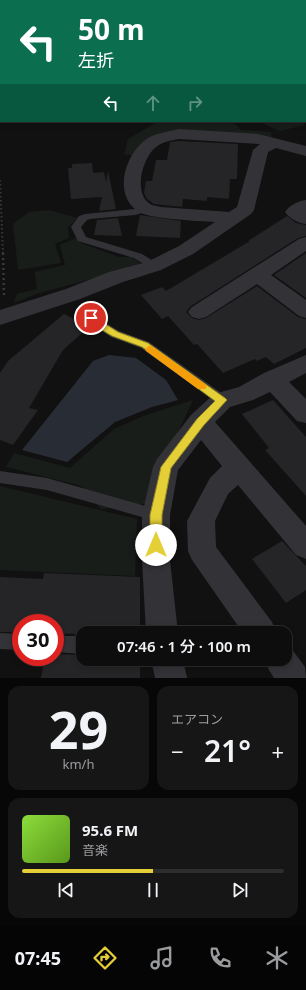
<!DOCTYPE html>
<html lang="ja">
<head>
<meta charset="utf-8">
<style>
  :root { --surface:#0d0d0e; --page:#161617; --text:#f1f3f6; --muted:#9a9c9e; --line:#2d2d2e; --accent:#e5cf37 }
  body { margin:0; font-family:"Noto Sans","Noto Sans JP",sans-serif; background:var(--page); color:var(--text); height:100vh; display:flex; flex-direction:column; font-size:15px; white-space:nowrap }
  * { box-sizing:border-box; margin:0 }
  p { font-size:13px; color:var(--muted) }
  .icon { flex:none; width:22px; height:22px; fill:none; stroke:currentColor; stroke-width:2; stroke-linecap:round; stroke-linejoin:round }
  .map { position:relative; height:678px; overflow:hidden }
  .side { display:flex; flex-direction:column; gap:8px; padding:8px; background:#070708; flex:1 }
  .side>* { flex:none }
  .banner { position:absolute; left:0px; top:0px; width:306px; height:122px; box-shadow:0 2px 6px #0003,0 0 0 1px var(--line); background:#0b6e4f; color:#fff; overflow:hidden }
  .speed { position:absolute; left:12px; top:614px; display:flex; gap:8px; font-size:20px; font-weight:700; text-align:center }
  .speed>* { display:grid; place-content:center; width:52px; height:52px; border-radius:50%; background:var(--surface); box-shadow:0 2px 6px #0003,0 0 0 1px var(--line); line-height:1 }
  .speed .limit { border:6px solid #d22; background:#fff; color:#111 }
  .pin { position:absolute; display:grid; place-items:center; width:34px; height:34px; color:#fff; margin:-17px; border:2px solid #fff; border-radius:50%; box-shadow:0 1px 4px #0007 }
  .me { position:absolute; width:44px; margin:-22px; rotate:0deg; stroke-linejoin:round; filter:drop-shadow(0 0 3px #0008) }
  .turn { display:flex; align-items:center; gap:14px; height:84px; padding:0 12px; font-size:18px }
  .turn .icon { width:52px; height:52px; stroke-width:2.5 }
  .turn b { display:block; font-size:28px; line-height:34px }
  .lanes { display:flex; align-items:center; height:38px; padding:0 12px; background:#0003; justify-content:center; gap:20px; direction:ltr }
  .lanes .off { opacity:.35 }
  .big { font-size:30px; font-weight:600; line-height:1.1 }
  .side .widget { flex:1; display:flex; flex-direction:column; justify-content:center; gap:6px; min-width:0; padding:0 14px; border-radius:12px; background:var(--page) }
  .side .dial { align-items:center; gap:0 }
  .dial b { font-size:52px; line-height:1 }
  .song { display:flex; align-items:center; gap:12px }
  .cover { width:48px; height:48px; border-radius:6px; background:linear-gradient(135deg,hsl(90 70% 55%),hsl(90 70% 35%)) }
  .played { height:4px; border-radius:2px; background:linear-gradient(90deg,var(--accent) 50%,var(--line) 50%) }
  .keys { display:flex; justify-content:space-around; direction:ltr }
  .heat { display:flex; justify-content:space-between; align-items:center; font-size:22px; direction:ltr }
  .side .tiles { flex:1; display:grid; gap:8px; grid-template-columns:1fr 1fr }
  .widget:last-child { grid-column:span 2 }
  .trip { position:absolute; left:76px; top:626px; width:216px; height:40px; border-radius:12px; background:var(--surface); box-shadow:0 2px 6px #0003,0 0 0 1px var(--line); font-weight:600; line-height:40px; text-align:center }
  .tab-bar { display:flex; height:64px; justify-content:space-around; align-items:center; background:#050506; color:var(--muted) }
  .tab-bar .icon { width:28px; height:28px }
  .tab-bar .on { color:var(--accent) }
  .tab-bar b { font-size:18px; color:var(--text) }
  .map>svg:first-child { display:block }
  .green { fill:#181d1a }
  .water { fill:#282d35 }
  .building { fill:#252426 }
  .lines { fill:none; stroke-linecap:round; stroke-linejoin:round }
  .path-far2 { stroke:#38393e; stroke-width:1.5; stroke-dasharray:1 2; stroke-linecap:butt }
  .path-far1 { stroke:#38393e; stroke-width:2; stroke-dasharray:1.5 2.5; stroke-linecap:butt }
  .path { stroke:#38393e; stroke-width:2.5; stroke-dasharray:2 3; stroke-linecap:butt }
  .service { fill:#333237; fill-rule:evenodd }
  .minor { fill:#333237; fill-rule:evenodd }
  .tertiary { fill:#333237; fill-rule:evenodd }
  .route { fill:#e5cf37; stroke:#958724 }
  .slow { fill:#f59e0b }
</style>
</head>
<body>
<div class="map">
<svg width="306" height="678" viewBox="0 0 306 678">
  <rect width="100%" height="100%" fill="#111112"/>
  <g class="green">
    <path d="M159,121H180L181,123C194,121 222,117 234,123C237,125 239,128 240,130L271,132L272,140L174,131L136,156L124,154L128,139Z"/>
    <polygon points="257,121 300,121 305,125 280,131"/>
    <polygon points="49,210 77,218 68,228 69,238 55,244 61,263 18,270 13,224 29,212"/>
    <polygon points="76,238 81,243 119,257 131,257 143,265 36,294 14,303 17,294 37,289 35,272 65,265 60,245"/>
    <polygon points="193,400 145,504 101,509 82,486 6,467 14,453 70,468 114,429 143,416"/>
    <polygon points="0,486 137,519 135,576 0,570"/>
  </g>
  <polygon class="water" points="109,355 136,358 166,380 178,400 152,407 115,422 67,462 22,450 93,361"/>
  <g class="building">
    <polygon points="179,141 238,144 237,179 230,179 229,199 207,197 207,201 183,199 182,207 154,204 147,199 144,193 146,181 152,181 156,160 167,160 170,142"/>
    <polygon points="92,163 93,173 104,172 106,182 108,171 116,209 99,211 102,197 71,199 68,168 72,168 72,164"/>
    <polygon points="140,215 181,221 180,238 136,236"/>
    <polygon points="287,216 296,223 306,225 306,236 298,238 191,306 186,312 192,318 199,320 206,318 257,286 298,317 306,319 306,348 274,364 266,357 257,361 255,359 223,373 197,344 194,345 168,316 162,319 141,295 162,287 166,291 250,241 248,241"/>
    <polygon points="118,218 122,236 94,235 97,220"/>
    <polygon points="306,253 306,298 274,275"/>
    <polygon points="64,314 89,327 63,350 29,408 38,410 13,445 0,440 0,373 8,361"/>
    <polygon points="273,400 306,437 306,496 265,450 269,448 242,414"/>
    <polygon points="282,541 306,566 306,590 286,603 252,559"/>
    <polygon points="44,573 140,577 140,633 55,634 55,623 21,623 21,632 0,632 0,577 43,579"/>
    <polygon points="55,654 83,655 83,659 140,659 140,678 41,678 45,657 55,657"/>
  </g>
  <g class="lines">
    <polyline class="path-far2" points="0,110 1,108"/>
    <polyline class="path-far1" points="0,180 3,254"/>
    <polyline class="path" points="3,253 4,297"/>
    <g class="service">
      <polygon points="146,206 149,207 151,209 149,211 135,215 90,219 87,220 81,227 86,237 142,254 158,264 159,266 158,268 150,268 134,258 78,241 71,227 79,216 85,214 135,209"/>
      <polygon points="91,314 119,331 149,342 227,397 229,400 227,403 222,405 217,403 141,348 111,337 87,321 85,318 87,315"/>
      <polygon points="0,471 47,478 156,509 161,510 163,515 161,520 156,521 47,490 0,483"/>
      <polygon points="0,633 21,634 21,650 0,649"/>
      <polygon points="55,636 83,636 83,654 55,652"/>
    </g>
    <g class="minor">
      <rect x="0" y="56" width="1" height="9"/>
      <path d="M179,129L258,134L306,146V156L276,148L268,152L254,210L251,214L193,254L161,270L123,282L80,299L0,325V310L66,289L109,272L147,262L179,246L215,222C199,221 151,219 139,212C113,196 124,157 144,141C153,133 168,132 179,129ZM179,139L260,144L253,150L237,207L229,212L161,207C158,206 154,206 152,205C132,195 142,158 156,147C162,142 172,140 179,139Z"/>
      <path d="M306,200V224C298,223 290,219 285,212C290,205 298,201 306,200Z"/>
      <polygon points="306,237 306,251 271,275 306,300 306,318 299,316 257,284 206,317 199,319 192,317 188,312 192,307 299,239"/>
      <polygon points="306,355 306,373 289,382 306,399 306,423 297,421 270,392 253,400 230,407 215,422 306,526 306,559 296,555 238,485 228,494 215,521 216,547 272,622 277,633 243,633 192,560 188,551 187,521 210,478 222,466 201,440 178,470 170,515 170,560 178,633 146,633 142,560 142,515 153,467 157,459 191,415 214,394 239,387 264,373"/>
      <polygon points="285,645 291,648 305,667 306,678 274,678 269,670 264,659 285,659"/>
      <polygon points="151,659 183,659 187,678 155,678"/>
    </g>
    <g class="tertiary">
      <polygon points="164,0 177,0 178,1 165,1"/>
      <rect x="305" y="83" width="1" height="9"/>
    </g>
  </g>
  <polygon class="route" points="91,315 118,332 148,343 225,398 227,400 204,425 171,468 162,515 162,545 160,549 156,551 152,549 150,545 150,515 161,467 197,419 215,401 142,347 112,336 87,321 86,318"/>
  <polygon class="slow" points="150,345 205,384 207,386 205,389 198,389 146,351 145,349"/>
</svg>
<div class="speed"><div class="limit">30</div></div>
<div class="pin" style="left:91px;top:318px;background:#d93025"><svg class="icon" aria-label="arrive" viewBox="0 0 24 24"><path d="M6 21V4h12l-3 4 3 4H6"/></svg></div>
<svg class="me" style="left:156px;top:545px" viewBox="-20 -20 40 40"><circle r="19" fill="#fff"/><path d="M0-13L10 11 0 6-10 11z" fill="#e5cf37"/></svg>
<div class="trip">07:46 · 1 分 · 100 m</div>
<div class="banner">
<div class="turn"><svg class="icon" aria-label="left" viewBox="0 0 24 24"><path d="M17 20v-9H6M10 6l-5 5 5 5"/></svg><div><b>50 m</b>左折</div></div>
<div class="lanes"><svg class="icon" aria-label="left" viewBox="0 0 24 24"><path d="M17 20v-9H6M10 6l-5 5 5 5"/></svg><svg class="icon off" aria-label="ahead" viewBox="0 0 24 24"><path d="M12 20V5M6 11l6-6 6 6"/></svg><svg class="icon off" aria-label="right" viewBox="0 0 24 24"><path d="M7 20v-9h11M14 6l5 5-5 5"/></svg></div>
</div>
</div>
<section class="side">
<div class="tiles">
<div class="widget dial"><b>29</b><p>km/h</p></div>
<div class="widget"><p>エアコン</p>
<div class="heat"><a>−</a><b class="big">21°</b><a>+</a></div>
</div>
<div class="widget">
<div class="song"><i class="cover"></i><div><b>95.6 FM</b><p>音楽</p></div></div>
<div class="played"></div>
<div class="keys"><svg class="icon" aria-label="previous" viewBox="0 0 24 24"><path d="M18 5L8 12l10 7zM5 5v14"/></svg><svg class="icon" aria-label="pause" viewBox="0 0 24 24"><path d="M8 5v14M16 5v14"/></svg><svg class="icon" aria-label="next" viewBox="0 0 24 24"><path d="M6 5l10 7-10 7zM19 5v14"/></svg></div>
</div>
</div>
</section>
<nav class="tab-bar">
<b>07:45</b>
<svg class="icon on" aria-label="directions" viewBox="0 0 24 24"><path d="M12 3l9 9-9 9-9-9zM9 14v-3h6M13 9l2 2-2 2"/></svg>
<svg class="icon" aria-label="music" viewBox="0 0 24 24"><path d="M9 18V5l10-2v13"/><circle cx="6" cy="18" r="3"/><circle cx="16" cy="16" r="3"/></svg>
<svg class="icon" aria-label="phone" viewBox="0 0 24 24"><path d="M5 4h4l2 5-3 2q2 4 5 5l2-3 5 2v4C11 20 4 13 5 4z"/></svg>
<svg class="icon" aria-label="climate" viewBox="0 0 24 24"><path d="M12 3v18M4 7l16 10M4 17L20 7"/></svg>
</nav>
</body>
</html>
